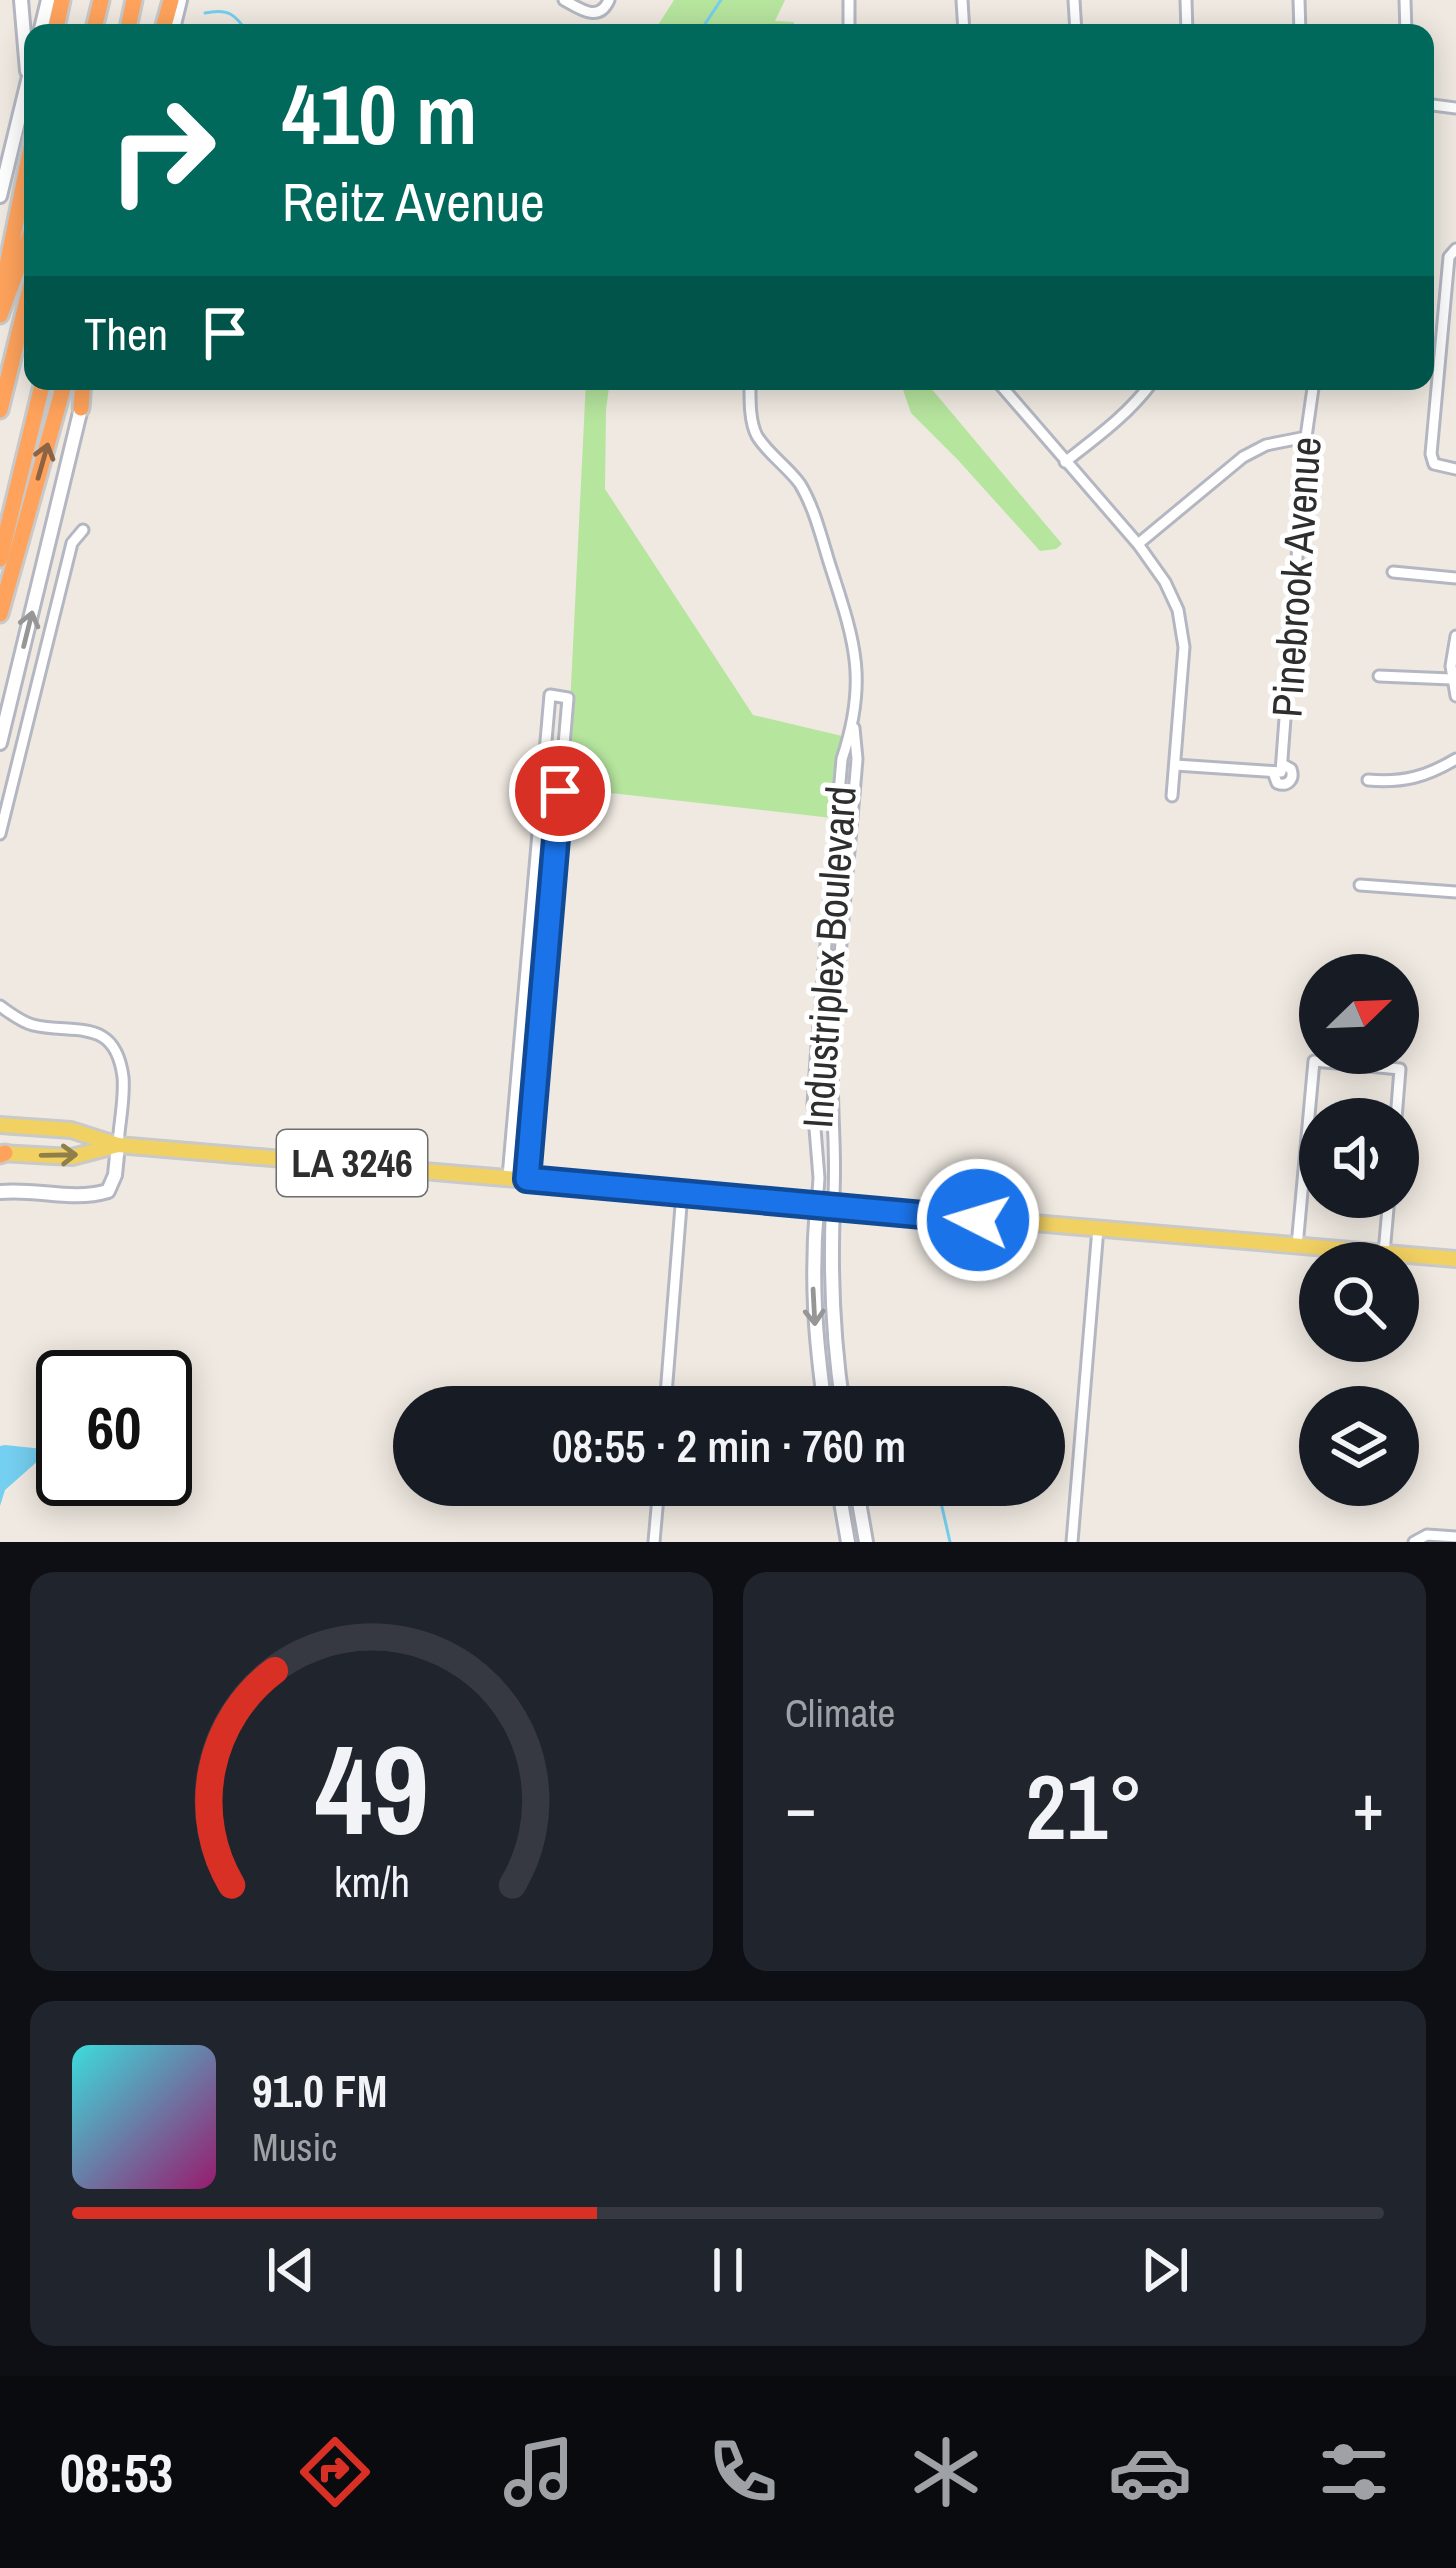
<!DOCTYPE html>
<html lang="en">
<head>
<meta charset="utf-8">
<style>
  :root { --surface:#171b24; --page:#20242c; --text:#f1f3f6; --muted:#9ea1a6; --line:#363941; --accent:#d93025 }
  body { margin:0; font-family:"Archivo Narrow",sans-serif; background:var(--page); color:var(--text); height:100vh; display:flex; flex-direction:column; font-size:45px; white-space:nowrap }
  * { box-sizing:border-box; margin:0 }
  p { font-size:39px; color:var(--muted) }
  .icon { flex:none; width:66px; height:66px; fill:none; stroke:currentColor; stroke-width:2; stroke-linecap:round; stroke-linejoin:round }
  .map { position:relative; height:1542px; overflow:hidden }
  .panel { display:flex; flex-direction:column; gap:30px; padding:30px; background:#0d0f14; flex:1 }
  .panel>* { flex:none }
  .banner { position:absolute; left:24px; top:24px; width:1410px; height:366px; border-radius:24px; box-shadow:0 6px 30px #0003; background:#00695c; color:#fff; overflow:hidden }
  .needle { width:78px; rotate:67deg }
  .buttons { position:absolute; left:1299px; top:954px; display:grid; gap:24px }
  .buttons a { display:grid; place-items:center; width:120px; height:120px; border-radius:50%; background:var(--surface); box-shadow:0 6px 30px #0003; font-size:60px }
  .speed { position:absolute; left:36px; top:1350px; display:flex; gap:24px; font-size:60px; font-weight:700; text-align:center }
  .speed>* { display:grid; place-content:center; width:156px; height:156px; border-radius:50%; background:var(--surface); box-shadow:0 6px 30px #0003; line-height:1 }
  .speed .limit { border:6px solid #111; border-radius:18px; background:#fff; color:#111 }
  .pin { position:absolute; display:grid; place-items:center; width:102px; height:102px; color:#fff; margin:-51px; border:6px solid #fff; border-radius:50%; box-shadow:0 3px 12px #0007 }
  .me { position:absolute; width:132px; margin:-66px; rotate:275deg; stroke-linejoin:round; filter:drop-shadow(0 0 9px #0008) }
  .turn { display:flex; align-items:center; gap:42px; height:252px; padding:0 60px; font-size:54px }
  .turn .icon { width:156px; height:156px; stroke-width:2.5 }
  .turn b { display:block; font-size:84px; line-height:102px }
  .then { display:flex; align-items:center; height:114px; padding:0 60px; background:#0003; gap:24px; font-size:45px }
  .big { font-size:90px; font-weight:600; line-height:1.1 }
  .panel .widget { flex:1; display:flex; flex-direction:column; justify-content:center; gap:18px; min-width:0; padding:0 42px; border-radius:24px; background:var(--page) }
  .panel .dial { align-items:center; gap:0 }
  .dial svg { height:312px; overflow:visible; fill:none; stroke:var(--line); stroke-width:7; stroke-linecap:round; text-anchor:middle }
  .dial text { fill:var(--text); stroke:none }
  .song { display:flex; align-items:center; gap:36px }
  .cover { width:144px; height:144px; border-radius:18px; background:linear-gradient(135deg,hsl(180 70% 55%),hsl(320 70% 35%)) }
  .played { height:12px; border-radius:6px; background:linear-gradient(90deg,var(--accent) 40%,var(--line) 40%) }
  .keys { display:flex; justify-content:space-around; direction:ltr }
  .heat { display:flex; justify-content:space-between; align-items:center; font-size:66px; direction:ltr }
  .panel .tiles { flex:1; display:grid; gap:30px; grid-template-columns:1fr 1fr }
  .widget:last-child { grid-column:span 2 }
  .trip { position:absolute; left:393px; top:1386px; width:672px; height:120px; border-radius:60px; background:var(--surface); box-shadow:0 6px 30px #0003; font-weight:600; line-height:120px; text-align:center }
  .menu { display:flex; height:192px; justify-content:space-around; align-items:center; background:#090b0e; color:var(--muted) }
  .menu .icon { width:84px; height:84px }
  .menu .active { color:var(--accent) }
  .menu b { font-size:54px; color:var(--text) }
  .map>svg:first-child { display:block }
  .green { fill:#b6e59e }
  .water { fill:#75cff0 }
  .lines { fill:none; stroke-linecap:round; stroke-linejoin:round }
  .stream { stroke:#75cff0; stroke-width:3 }
  .street-casing { stroke:#b4b7c1; stroke-width:15 }
  .secondary-casing { stroke:#b4b7c1; stroke-width:18 }
  .primary-casing { stroke:#c9c9c9; stroke-width:20 }
  .highway-casing { stroke:#c9c9c9; stroke-width:21 }
  .street { stroke:#fff; stroke-width:9 }
  .secondary { stroke:#fff; stroke-width:12 }
  .primary { stroke:#f2d163; stroke-width:14 }
  .highway { stroke:#ffa35c; stroke-width:15 }
  .oneway { stroke:#8c6343 }
  .oneway2 { stroke:#969696 }
  .oneway3 { stroke:#908048 }
  .route-casing { stroke:#114b97; stroke-width:30 }
  .route { stroke:#1a73e8; stroke-width:21 }
  .labels { text-anchor:middle; dominant-baseline:central; stroke-width:10; stroke-linejoin:round; paint-order:stroke }
  .shield { fill:#fff; stroke:#6d6d6d; stroke-width:3 }
  .shield-label { font-size:39px; font-weight:bold; fill:#2e2e2e }
  .street-label { font-size:42px; fill:#2e2e2e; stroke:#fff }
</style>
</head>
<body>
<div class="map">
<svg width="1456" height="1542" viewBox="0 0 1456 1542">
  <rect width="100%" height="100%" fill="#efe9e1"/>
  <g class="green">
    <polygon points="674,0 785,0 775,21 794,22 793,33 653,33"/>
    <polygon points="586,381 610,381 606,409 605,489 753,715 842,736 836,761 832,818 566,788"/>
    <polygon points="900,381 925,381 1062,544 1056,549 1040,551 958,460 911,413"/>
  </g>
  <polygon class="water" points="5,1445 43,1449 48,1452 5,1490 0,1506 0,1446"/>
  <g class="lines">
    <g class="stream">
      <path d="M205,13C228,8 235,14 248,33"/>
      <polyline points="699,33 721,0"/>
      <polyline points="937,1485 950,1542"/>
    </g>
    <g class="street-casing">
      <g id="street">
        <path d="M564,0C580,9 599,23 609,0"/>
        <polyline points="849,0 849,33"/>
        <polyline points="962,0 964,33"/>
        <polyline points="1074,0 1076,33"/>
        <polyline points="1186,0 1187,33"/>
        <polyline points="1299,0 1300,33"/>
        <polyline points="1405,0 1406,33"/>
        <polyline points="1425,104 1456,108"/>
        <polyline points="1456,249 1449,257 1431,454 1434,464 1456,469"/>
        <path d="M750,381C750,397 749,421 757,436C768,454 788,467 800,484C814,507 821,536 829,562C854,640 869,678 842,759L816,1059L813,1104L819,1178L817,1206"/>
        <polyline points="997,381 1138,544 1165,582 1178,610 1184,647 1172,796"/>
        <path d="M1065,462C1097,437 1129,414 1153,381"/>
        <polyline points="1138,544 1243,457 1266,445 1306,437"/>
        <polyline points="1393,572 1456,578"/>
        <polyline points="1456,636 1451,666 1456,696"/>
        <polyline points="1379,676 1451,679"/>
        <polyline points="1175,765 1281,772 1306,437 1314,381"/>
        <path d="M1273,772L1277,783C1287,787 1295,780 1291,769L1282,764"/>
        <path d="M1368,780C1403,783 1426,777 1456,759"/>
        <polyline points="0,834 72,543 83,530"/>
        <polyline points="1360,885 1456,892"/>
        <path d="M0,1006C10,1013 21,1022 33,1025C74,1035 115,1016 123,1077C125,1099 119,1124 118,1145"/>
        <polyline points="508,1177 550,695 568,698 527,1179"/>
        <path d="M833,1207C838,1158 830,1108 833,1058C838,958 849,858 857,759L854,728"/>
        <polyline points="1297,1246 1314,1061 1400,1069 1396,1119"/>
        <polyline points="1384,1253 1389,1197"/>
        <polyline points="665,1407 682,1193"/>
        <polyline points="654,1542 659,1485"/>
        <polyline points="1072,1542 1098,1228"/>
        <polyline points="1414,1542 1427,1535 1456,1537"/>
      </g>
    </g>
    <g class="secondary-casing">
      <g id="secondary">
        <polyline points="21,0 27,71"/>
        <polyline points="40,33 48,0"/>
        <polyline points="172,33 180,0"/>
        <polyline points="0,196 33,60"/>
        <polyline points="0,743 83,400"/>
        <path d="M0,1192C37,1188 71,1202 108,1191L115,1175L118,1145"/>
        <path d="M817,1206C811,1279 815,1335 825,1407"/>
        <path d="M833,1207C830,1275 833,1340 843,1407"/>
        <polyline points="838,1485 848,1542"/>
        <polyline points="856,1485 866,1542"/>
      </g>
    </g>
    <g class="primary-casing">
      <g id="primary">
        <polyline points="0,1125 71,1130 118,1145 1456,1259"/>
        <polyline points="0,1153 72,1157 118,1145"/>
      </g>
    </g>
    <g class="highway-casing">
      <g id="highway">
        <polyline points="55,33 62,0"/>
        <polyline points="93,33 101,0"/>
        <polyline points="127,33 134,0"/>
        <polyline points="162,33 171,0"/>
        <polyline points="0,300 33,138"/>
        <polyline points="0,315 33,227"/>
        <polyline points="81,408 83,381"/>
        <polyline points="0,410 33,276"/>
        <polyline points="0,559 43,381"/>
        <polyline points="0,614 65,381"/>
        <polyline points="0,1155 5,1153"/>
      </g>
    </g>
    <use href="#street" class="street"/>
    <use href="#secondary" class="secondary"/>
    <use href="#primary" class="primary"/>
    <use href="#highway" class="highway"/>
  </g>
  <defs><path id="oneway-shaft" d="M-6 0H5M1.5-3L5.5 0L1.5 3" fill="none" stroke-width="1.6" stroke-linecap="round" stroke-linejoin="round" transform="scale(3)"/></defs>
  <use class="oneway" href="#oneway-shaft" transform="translate(43 461) rotate(-74)"/>
  <g class="oneway2">
    <use href="#oneway-shaft" transform="translate(28 629) rotate(-76)"/>
    <use href="#oneway-shaft" transform="translate(814 1307) rotate(87)"/>
  </g>
  <use class="oneway3" href="#oneway-shaft" transform="translate(59 1155) rotate(-1)"/>
  <g class="lines">
    <g class="route-casing">
      <polyline id="route" points="560,791 527,1179 978,1220"/>
    </g>
    <use href="#route" class="route"/>
  </g>
  <g class="labels">
    <rect class="shield" x="277" y="1130" width="150" height="66" rx="9"/>
    <g class="shield-label">
      <text x="352" y="1163">LA 3246</text>
    </g>
    <g class="street-label">
      <text transform="translate(1296 577) rotate(-86)">Pinebrook Avenue</text>
      <text transform="translate(829 957) rotate(-86)">Industriplex Boulevard</text>
    </g>
  </g>
</svg>
<div class="buttons">
<a><svg class="needle" viewBox="-14 -14 28 28"><path d="M0-13l5 13h-10z" fill="#e53935"/><path d="M0 13l5-13h-10z" fill="#9ea1a6"/></svg></a>
<a><svg class="icon" aria-label="sound" viewBox="0 0 24 24"><path d="M4 9h4l5-4v14l-5-4H4zM17 9q2 3 0 6"/></svg></a>
<a><svg class="icon" aria-label="search" viewBox="0 0 24 24"><circle cx="10" cy="10" r="6"/><path d="M15 15l6 6"/></svg></a>
<a><svg class="icon" aria-label="layers" viewBox="0 0 24 24"><path d="M12 4l9 5-9 5-9-5zM3 14l9 5 9-5"/></svg></a>
</div>
<div class="speed"><div class="limit">60</div></div>
<div class="pin" style="left:560px;top:791px;background:#d93025"><svg class="icon" aria-label="arrive" viewBox="0 0 24 24"><path d="M6 21V4h12l-3 4 3 4H6"/></svg></div>
<svg class="me" style="left:978px;top:1220px" viewBox="-20 -20 40 40"><circle r="17" fill="#1a73e8" stroke="#fff" stroke-width="3"/><path d="M0-11L8 9 0 5-8 9z" fill="#fff"/></svg>
<div class="trip">08:55 · 2 min · 760 m</div>
<div class="banner">
<div class="turn"><svg class="icon" aria-label="right" viewBox="0 0 24 24"><path d="M7 20v-9h11M14 6l5 5-5 5"/></svg><div><b>410 m</b>Reitz Avenue</div></div>
<div class="then">Then<svg class="icon" aria-label="arrive" viewBox="0 0 24 24"><path d="M6 21V4h12l-3 4 3 4H6"/></svg></div>
</div>
</div>
<section class="panel">
<div class="tiles">
<div class="widget dial"><svg viewBox="0 0 100 80">
<path d="M14 69A42 42 0 1 1 86 69"/>
<path d="M14 69A42 42 0 0 1 25 14" stroke="#d93025"/>
<text x="50" y="56" font-size="32" font-weight="700">49</text>
<text x="50" y="72" font-size="11">km/h</text>
</svg></div>
<div class="widget"><p>Climate</p>
<div class="heat"><a>−</a><b class="big">21°</b><a>+</a></div>
</div>
<div class="widget">
<div class="song"><i class="cover"></i><div><b>91.0 FM</b><p>Music</p></div></div>
<div class="played"></div>
<div class="keys"><svg class="icon" aria-label="previous" viewBox="0 0 24 24"><path d="M18 5L8 12l10 7zM5 5v14"/></svg><svg class="icon" aria-label="pause" viewBox="0 0 24 24"><path d="M8 5v14M16 5v14"/></svg><svg class="icon" aria-label="next" viewBox="0 0 24 24"><path d="M6 5l10 7-10 7zM19 5v14"/></svg></div>
</div>
</div>
</section>
<nav class="menu">
<b>08:53</b>
<svg class="icon active" aria-label="directions" viewBox="0 0 24 24"><path d="M12 3l9 9-9 9-9-9zM9 14v-3h6M13 9l2 2-2 2"/></svg>
<svg class="icon" aria-label="music" viewBox="0 0 24 24"><path d="M9 18V5l10-2v13"/><circle cx="6" cy="18" r="3"/><circle cx="16" cy="16" r="3"/></svg>
<svg class="icon" aria-label="phone" viewBox="0 0 24 24"><path d="M5 4h4l2 5-3 2q2 4 5 5l2-3 5 2v4C11 20 4 13 5 4z"/></svg>
<svg class="icon" aria-label="climate" viewBox="0 0 24 24"><path d="M12 3v18M4 7l16 10M4 17L20 7"/></svg>
<svg class="icon" aria-label="car" viewBox="0 0 24 24"><path d="M5 17H2v-5l4-1 3-4h7l3 4 3 1v5h-3M9 17h6M6 11h13"/><circle cx="7" cy="17" r="2"/><circle cx="17" cy="17" r="2"/></svg>
<svg class="icon" aria-label="filters" viewBox="0 0 24 24"><path d="M4 7h16M4 17h16"/><circle cx="9" cy="7" r="2"/><circle cx="15" cy="17" r="2"/></svg>
</nav>
</body>
</html>
